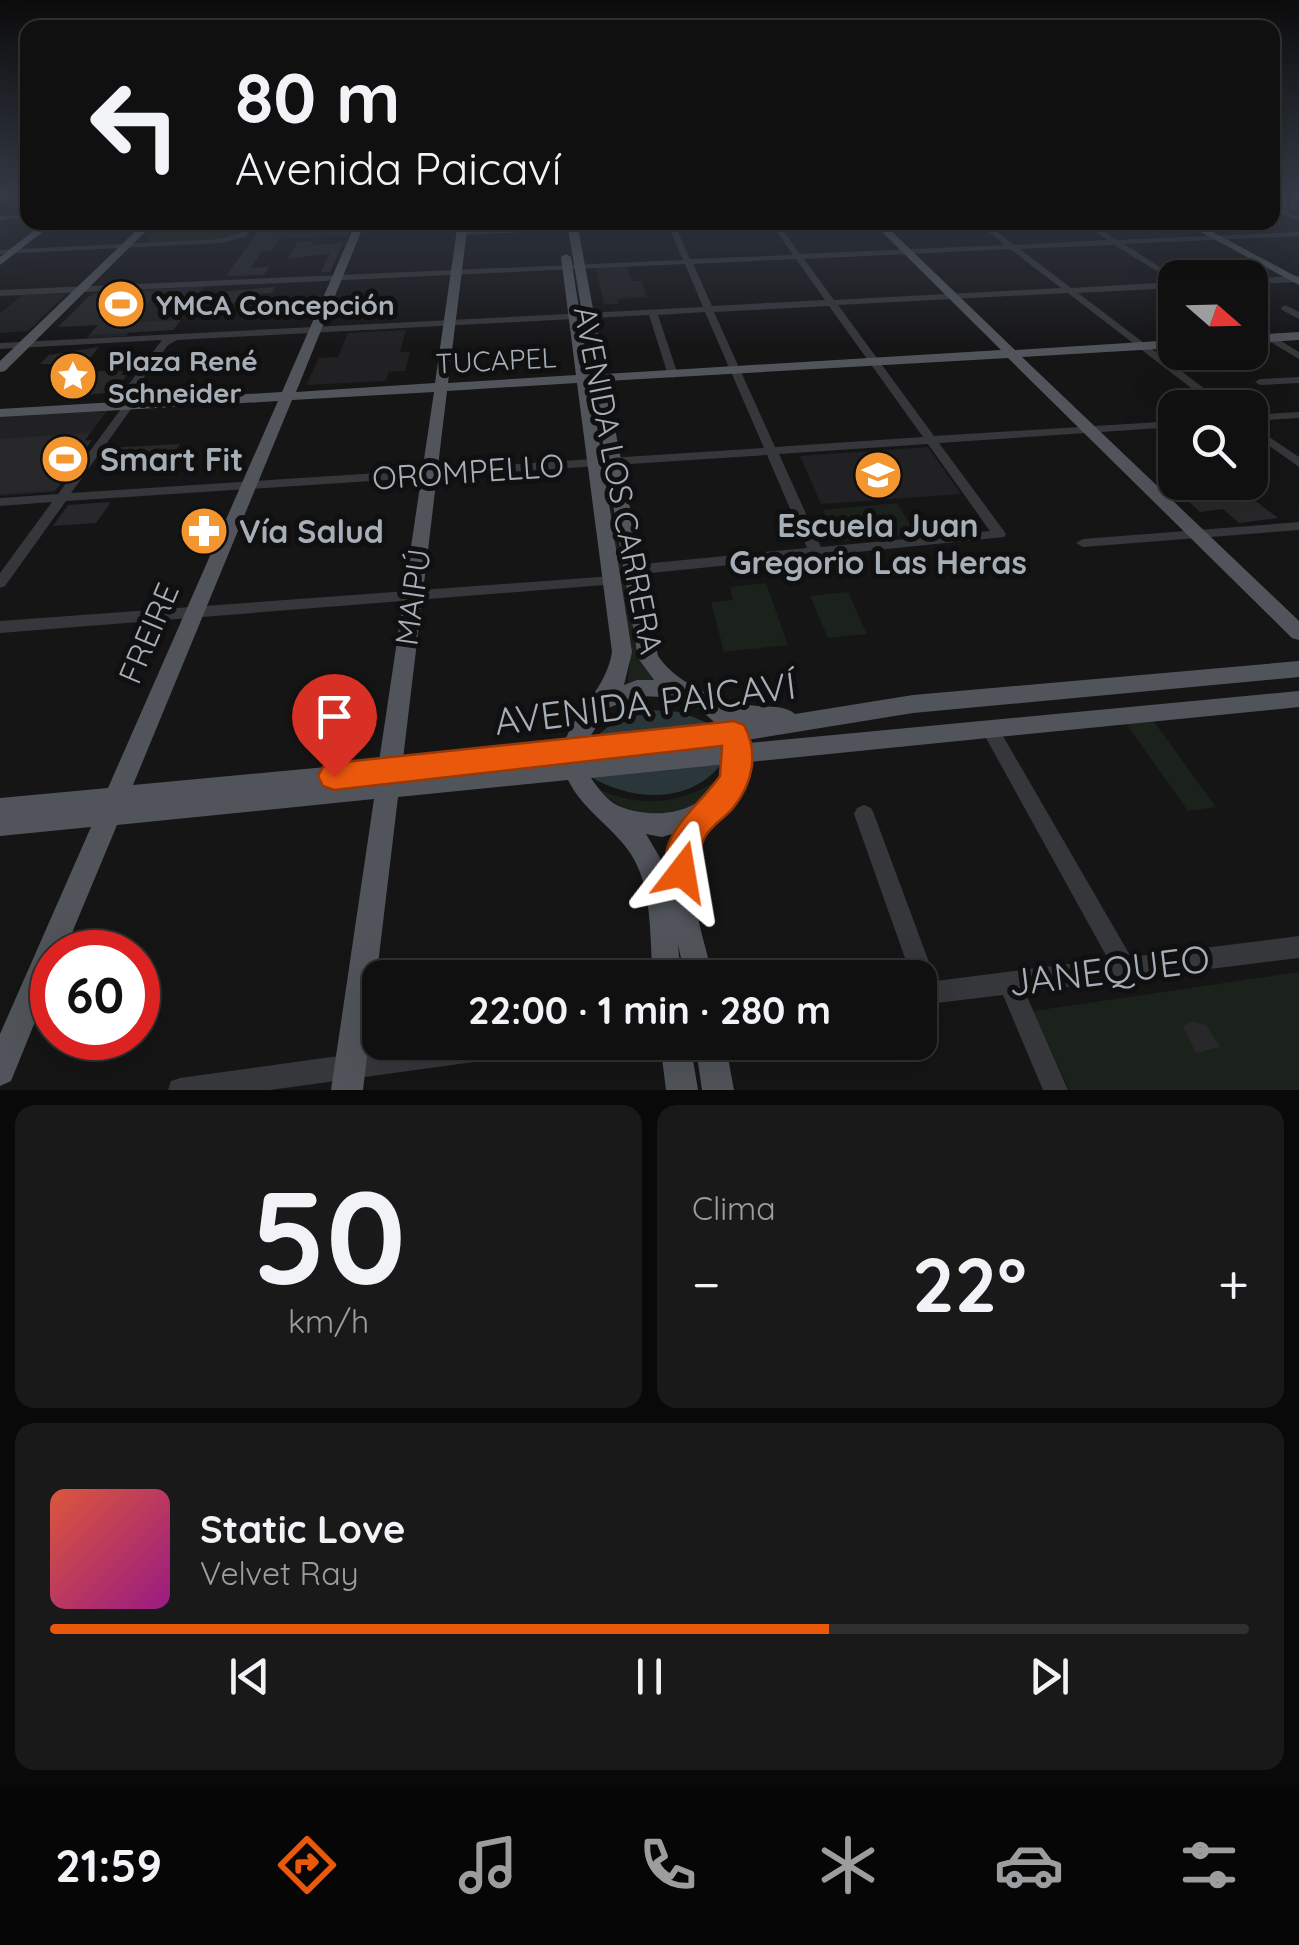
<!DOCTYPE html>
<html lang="es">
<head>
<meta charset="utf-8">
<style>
  :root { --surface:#101010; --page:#191919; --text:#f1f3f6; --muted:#9c9d9f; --line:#303030; --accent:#ea580c }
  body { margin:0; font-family:Quicksand,sans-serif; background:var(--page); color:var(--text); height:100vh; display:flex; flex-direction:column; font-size:38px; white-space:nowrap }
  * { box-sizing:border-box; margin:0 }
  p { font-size:32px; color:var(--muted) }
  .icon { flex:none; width:55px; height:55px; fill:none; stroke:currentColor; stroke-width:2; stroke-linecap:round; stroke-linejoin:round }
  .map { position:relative; height:1090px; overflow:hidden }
  .sheet { display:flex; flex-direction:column; gap:15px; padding:15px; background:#090909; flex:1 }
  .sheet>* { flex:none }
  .top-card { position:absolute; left:20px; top:20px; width:1260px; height:210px; border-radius:20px; box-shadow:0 10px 40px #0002,0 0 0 2px var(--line); background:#101010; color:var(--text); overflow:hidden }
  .needle { width:65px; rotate:110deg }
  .fabs { position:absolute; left:1158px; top:260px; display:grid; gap:20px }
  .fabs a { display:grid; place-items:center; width:110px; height:110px; border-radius:20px; background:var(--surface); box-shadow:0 10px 40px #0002,0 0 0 2px var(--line); font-size:50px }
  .speed { position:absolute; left:30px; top:930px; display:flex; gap:20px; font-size:50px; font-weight:700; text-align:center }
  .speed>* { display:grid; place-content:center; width:130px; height:130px; border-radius:50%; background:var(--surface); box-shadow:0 10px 40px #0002,0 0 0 2px var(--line); line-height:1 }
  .speed .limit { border:15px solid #d22; background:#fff; color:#111 }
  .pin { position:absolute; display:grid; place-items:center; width:85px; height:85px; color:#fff; margin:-102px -42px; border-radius:50% 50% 50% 0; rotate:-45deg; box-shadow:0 0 10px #0007 }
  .pin .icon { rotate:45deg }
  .me { position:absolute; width:110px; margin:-55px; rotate:14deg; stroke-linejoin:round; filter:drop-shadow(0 0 8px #0008) }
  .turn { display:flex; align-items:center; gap:35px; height:210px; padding:0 50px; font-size:45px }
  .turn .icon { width:130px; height:130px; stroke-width:2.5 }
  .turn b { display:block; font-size:70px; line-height:85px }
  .big { font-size:75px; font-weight:700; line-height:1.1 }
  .sheet .card { flex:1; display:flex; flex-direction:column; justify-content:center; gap:15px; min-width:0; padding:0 35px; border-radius:20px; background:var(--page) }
  .sheet .dial { align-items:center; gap:0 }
  .dial b { font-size:130px; line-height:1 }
  .song { display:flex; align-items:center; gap:30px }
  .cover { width:120px; height:120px; border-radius:15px; background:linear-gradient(135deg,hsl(10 70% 55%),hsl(310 70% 35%)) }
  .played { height:10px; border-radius:5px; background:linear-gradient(90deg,var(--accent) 65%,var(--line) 65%) }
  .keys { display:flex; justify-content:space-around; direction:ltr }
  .heat { display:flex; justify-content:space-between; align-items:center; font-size:55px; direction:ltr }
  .sheet .tiles { flex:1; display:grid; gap:15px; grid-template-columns:1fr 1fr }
  .card:last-child { grid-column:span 2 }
  .trip { position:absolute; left:362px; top:960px; width:575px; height:100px; border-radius:20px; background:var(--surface); box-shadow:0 10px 40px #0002,0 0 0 2px var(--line); font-weight:700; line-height:100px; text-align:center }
  .tab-bar { display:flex; height:160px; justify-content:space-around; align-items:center; background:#060606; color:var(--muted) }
  .tab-bar .icon { width:70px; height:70px }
  .tab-bar .current { color:var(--accent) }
  .tab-bar b { font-size:45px; color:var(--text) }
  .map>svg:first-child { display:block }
  .built { fill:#212123 }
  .green { fill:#1b211b }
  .water { fill:#2b363a }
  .building { fill:#28282a }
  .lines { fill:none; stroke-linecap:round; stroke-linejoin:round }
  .minor { fill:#35373b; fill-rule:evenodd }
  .major { fill:#51555b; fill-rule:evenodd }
  .rail-casing { stroke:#484c51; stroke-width:5 }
  .rail { stroke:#101011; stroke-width:2.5; stroke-dasharray:4; stroke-linecap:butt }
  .route { fill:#ea580c; stroke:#983908; stroke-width:2.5 }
  .labels { text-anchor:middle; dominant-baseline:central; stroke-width:10; stroke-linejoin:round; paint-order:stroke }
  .far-poi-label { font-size:28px; font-weight:bold; fill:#a6aeb7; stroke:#101011; text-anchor:start }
  .far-street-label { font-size:28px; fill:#a6aeb7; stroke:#101011 }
  .poi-label { font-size:32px; font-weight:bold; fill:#a6aeb7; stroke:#101011; text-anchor:start }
  .street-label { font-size:32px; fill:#a6aeb7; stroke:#101011 }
  .near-street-label { font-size:38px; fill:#a6aeb7; stroke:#101011 }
</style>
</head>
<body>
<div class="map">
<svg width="1299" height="1090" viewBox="0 0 1299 1090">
  <rect width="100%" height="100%" fill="#151516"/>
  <g class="built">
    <polygon points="264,223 356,223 347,236 252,240"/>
    <polygon points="627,267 632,281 642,281 647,297 618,299 619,304 604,304 596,268"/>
    <polygon points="205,286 180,311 183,313 178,320 137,323 126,336 87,338 110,312 94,297 88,297 93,293"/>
    <polygon points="66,294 28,331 0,333 0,313 23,295"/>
    <polygon points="406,330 400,352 410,352 405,371 389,372 386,381 306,385 319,358 338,357 348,333"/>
    <polygon points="107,411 85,440 92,440 54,492 0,496 0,417"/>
    <polygon points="928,447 961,494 821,504 800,456"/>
  </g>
  <g class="green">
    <path d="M160,223H250C231,247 175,248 146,241Z"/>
    <polygon points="603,464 637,652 653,680 628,683 630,654"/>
    <polygon points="897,503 916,534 838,542 823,510"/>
    <polygon points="766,583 788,645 724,652 711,602 733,600 730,587"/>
    <polygon points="848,592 867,634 828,638 810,596"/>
    <polygon points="1152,719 1216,807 1188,811 1125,722"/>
    <path d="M726,773C719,782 710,798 701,804C667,825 624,814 597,789C644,809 686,805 726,773Z"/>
    <polygon points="1299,972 1299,1090 1069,1090 1033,1011"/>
  </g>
  <g class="water">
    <polygon points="651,710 681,712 715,726 595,737 617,720"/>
    <path d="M722,763C691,805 631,801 591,777Z"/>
  </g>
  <g class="building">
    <polygon points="289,223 271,251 262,251 251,268 269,267 264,275 226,276 263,224"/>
    <polygon points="298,241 313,241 311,245 343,243 330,272 321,272 330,253 288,259"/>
    <polygon points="275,287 272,293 253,294 242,303 210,304 218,292"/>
    <polygon points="157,292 132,322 181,320 173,330 89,335 98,325 58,327 89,296"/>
    <polygon points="99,347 79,371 124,371 121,375 127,375 116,389 106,393 84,395 90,387 60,382 53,375 53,364 40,364 49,355"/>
    <polygon points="90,433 84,441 92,440 56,490 0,494 0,439"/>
    <polygon points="180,444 174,454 100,459 108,448"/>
    <polygon points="1212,482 1230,482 1278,518 1239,523 1223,509 1200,512 1185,498 1225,494"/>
    <polygon points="111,502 96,523 53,526 68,505"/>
    <polygon points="1192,1021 1206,1025 1220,1047 1196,1053 1183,1026"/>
  </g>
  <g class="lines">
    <g class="minor">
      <polygon points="1272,195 1299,204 1299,208 1272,199"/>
      <polygon points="1272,205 1299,216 1299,221 1272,210"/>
      <polygon points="28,214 28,218 0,220 0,216"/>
      <polygon points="248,222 255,222 246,237 220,243 0,254 0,250 220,239 240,233"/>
      <path d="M638,222H697L675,225L690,259L793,255L770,222H777L800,254L1005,245L976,222H984L1014,245L1108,240L1081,222H1090L1117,240L1299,232V236L1124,244L1177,278H1175V288L1078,293L1230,408H1217L1068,293L838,305L934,436L1175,421V427L939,443L1004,531L1006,534L1004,537L632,575L627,573L625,570L632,565L807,548L767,455L66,501L5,586L0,588V573L52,502L0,506V498L58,494L124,405L125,395L123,392L162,340L0,349V343L703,307L685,264L0,296V290L683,260L668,225L462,235L458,233L462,231ZM1114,245L1175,282L1071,288L1020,249ZM1010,249L1061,288L834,300L804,259ZM796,259L825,300L712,306L693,264ZM829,306L923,437L775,447L714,312ZM705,312L764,448L71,493L134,405L137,387L168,345L177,340L649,315L668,375L673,378L678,375L658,315ZM928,444L990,531L821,547L779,454Z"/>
      <polygon points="1299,276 1299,282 1250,284 1250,278"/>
      <polygon points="1285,305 1299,312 1299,319 1282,310 1281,308"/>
      <polygon points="1267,336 1273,336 1299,352 1299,359 1267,340"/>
      <polygon points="1299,377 1299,383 1260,385 1255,382 1260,379"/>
      <polygon points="1299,412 1299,418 1250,421 1250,415"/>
      <polygon points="1250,424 1299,457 1299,467 1250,432"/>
      <polygon points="1299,522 1299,530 1083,547 1076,543 1083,539"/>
      <polygon points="612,576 617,578 619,581 617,584 0,633 0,621"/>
      <polygon points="990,722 996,724 1131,957 1299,936 1299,958 1025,992 1068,1090 1043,1090 1003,995 920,1005 920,978 912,978 854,814 857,808 864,805 871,808 874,814 936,981 1108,959 981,729 984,724"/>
      <polygon points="439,1042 543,1042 539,1050 531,1054 270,1090 168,1090 171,1081 180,1078"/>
    </g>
    <g class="major">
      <polygon points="45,222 55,222 0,265 0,257"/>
      <polygon points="145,222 155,222 5,371 0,372 0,361"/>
      <path d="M356,222H365L296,392L435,383L458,222H468L448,383L576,375L561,257L566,254L571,257L589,374H592L567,222H577L605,374L1001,350L872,222H882L1015,350L1175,340V348L1022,357L1299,621V640L1292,638L1008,358L606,381L658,656C677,684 717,700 749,705C765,708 783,704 795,714L913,695L1299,661V677L913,713L747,740L748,743L1299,691V707L749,762C746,792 721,810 705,834C678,873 704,935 713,978H685L678,944L681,978H653C649,935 654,881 625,846C606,822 582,808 568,780L398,797L363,1090H331L374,799L117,825L64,952H52V980L11,1081L0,1086V1034L91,827L0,836V798L108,788L278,401L0,417V409L282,392ZM590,382H593L638,658L654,680H637L624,685L632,652ZM577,383L612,652C606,689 577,709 564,743L403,759L447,391ZM434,392L379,762L133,785L292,400ZM639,696C675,697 691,698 718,726L588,740L608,708ZM725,743L726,745L646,753ZM726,764C714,811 660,823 619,806C608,802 598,788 591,778ZM679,832L670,854L668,881L659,856L646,834L662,837Z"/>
      <polygon points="1182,222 1194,222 1299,278 1299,285"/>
      <polygon points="1299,332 1299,340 1250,343 1250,335"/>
      <polygon points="660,1042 690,1042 698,1090 666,1090"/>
      <polygon points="695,1042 725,1042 734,1090 702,1090"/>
    </g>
    <g class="rail-casing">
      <polyline id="rail" points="1272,200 1299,209"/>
    </g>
    <use href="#rail" class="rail"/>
  </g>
  <linearGradient id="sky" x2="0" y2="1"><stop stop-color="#0c0c0c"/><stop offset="0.56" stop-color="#353b47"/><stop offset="1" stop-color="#353b47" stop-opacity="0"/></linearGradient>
  <rect width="1299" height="348" fill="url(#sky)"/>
  <path class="route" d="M734,721L744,725C759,753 753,783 733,808C725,818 711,825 705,837C697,851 700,869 694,884L682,889L670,884C650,838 698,808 720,776L722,746L334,790L323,786L318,776L323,767L334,763Z"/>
  <defs>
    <g id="stadium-disc" transform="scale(2.5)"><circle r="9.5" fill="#f4962f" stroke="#101011"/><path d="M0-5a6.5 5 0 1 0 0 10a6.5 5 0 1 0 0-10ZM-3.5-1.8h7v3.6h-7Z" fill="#fff"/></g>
    <g id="sight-disc" transform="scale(2.5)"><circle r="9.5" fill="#f4962f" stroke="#101011"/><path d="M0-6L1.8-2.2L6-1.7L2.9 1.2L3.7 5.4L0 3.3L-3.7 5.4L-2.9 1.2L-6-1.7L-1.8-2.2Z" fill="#fff"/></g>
    <g id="school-disc" transform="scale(2.5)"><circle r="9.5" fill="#f4962f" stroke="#101011"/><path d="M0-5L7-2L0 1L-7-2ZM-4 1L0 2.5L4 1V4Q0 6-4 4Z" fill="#fff"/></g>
    <g id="pharmacy-disc" transform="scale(2.5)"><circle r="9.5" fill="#f4962f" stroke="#101011"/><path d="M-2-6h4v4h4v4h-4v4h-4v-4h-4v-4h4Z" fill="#fff"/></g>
  </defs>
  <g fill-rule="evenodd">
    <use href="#stadium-disc" x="121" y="304"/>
    <use href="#sight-disc" x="73" y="376"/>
    <use href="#stadium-disc" x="65" y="459"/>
    <use href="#school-disc" x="878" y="475"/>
    <use href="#pharmacy-disc" x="204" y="531"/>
  </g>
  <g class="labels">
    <g class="far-poi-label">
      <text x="156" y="304">YMCA Concepción</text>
      <text x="108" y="360">Plaza René<tspan x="108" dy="32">Schneider</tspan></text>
    </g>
    <g class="far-street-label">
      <text transform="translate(496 360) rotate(-3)">TUCAPEL</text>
    </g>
    <g class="poi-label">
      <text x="100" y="459">Smart Fit</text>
      <text x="878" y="525" text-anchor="middle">Escuela Juan<tspan x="878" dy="37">Gregorio Las Heras</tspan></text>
      <text x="239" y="531">Vía Salud</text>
    </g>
    <g class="street-label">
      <text transform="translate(468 471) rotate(-4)">OROMPELLO</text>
      <text transform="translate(619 480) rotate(79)">AVENIDA LOS CARRERA</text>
      <text transform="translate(412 597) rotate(-82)">MAIPÚ</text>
      <text transform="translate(148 633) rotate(-67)">FREIRE</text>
    </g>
    <g class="near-street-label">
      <text transform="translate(645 703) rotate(-7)">AVENIDA PAICAVÍ</text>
      <text transform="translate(1109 970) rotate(-7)">JANEQUEO</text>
    </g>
  </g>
</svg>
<div class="fabs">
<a><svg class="needle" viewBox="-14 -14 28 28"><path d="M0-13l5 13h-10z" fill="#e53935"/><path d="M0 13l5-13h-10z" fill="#9c9d9f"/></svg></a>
<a><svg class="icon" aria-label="search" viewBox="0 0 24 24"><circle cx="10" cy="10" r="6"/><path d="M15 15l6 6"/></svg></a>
</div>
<div class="speed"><div class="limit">60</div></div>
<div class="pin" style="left:334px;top:776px;background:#d93025"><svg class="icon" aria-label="arrive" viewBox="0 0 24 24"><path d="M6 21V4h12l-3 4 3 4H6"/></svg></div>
<svg class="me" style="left:682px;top:872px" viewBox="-20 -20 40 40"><path d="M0-17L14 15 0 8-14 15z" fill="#ea580c" stroke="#fff" stroke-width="4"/></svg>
<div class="trip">22:00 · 1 min · 280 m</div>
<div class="top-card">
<div class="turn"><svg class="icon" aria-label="left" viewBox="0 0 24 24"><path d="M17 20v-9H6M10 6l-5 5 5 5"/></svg><div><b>80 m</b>Avenida Paicaví</div></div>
</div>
</div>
<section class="sheet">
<div class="tiles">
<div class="card dial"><b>50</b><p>km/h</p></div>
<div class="card"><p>Clima</p>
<div class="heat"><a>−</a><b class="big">22°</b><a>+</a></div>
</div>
<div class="card">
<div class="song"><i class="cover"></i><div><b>Static Love</b><p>Velvet Ray</p></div></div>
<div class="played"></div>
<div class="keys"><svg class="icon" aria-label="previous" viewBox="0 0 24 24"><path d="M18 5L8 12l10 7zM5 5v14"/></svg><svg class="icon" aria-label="pause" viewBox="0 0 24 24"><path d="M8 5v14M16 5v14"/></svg><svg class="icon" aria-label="next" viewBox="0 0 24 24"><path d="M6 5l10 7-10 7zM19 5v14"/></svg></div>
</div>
</div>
</section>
<nav class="tab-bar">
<b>21:59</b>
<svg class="icon current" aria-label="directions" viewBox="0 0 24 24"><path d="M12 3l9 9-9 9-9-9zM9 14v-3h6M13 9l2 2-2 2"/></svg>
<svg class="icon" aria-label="music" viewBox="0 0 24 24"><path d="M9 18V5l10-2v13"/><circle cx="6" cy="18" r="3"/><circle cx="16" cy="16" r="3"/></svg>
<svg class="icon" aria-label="phone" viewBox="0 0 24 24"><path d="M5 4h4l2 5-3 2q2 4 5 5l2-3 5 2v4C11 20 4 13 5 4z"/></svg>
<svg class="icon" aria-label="climate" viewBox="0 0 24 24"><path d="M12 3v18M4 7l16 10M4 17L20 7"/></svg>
<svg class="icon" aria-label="car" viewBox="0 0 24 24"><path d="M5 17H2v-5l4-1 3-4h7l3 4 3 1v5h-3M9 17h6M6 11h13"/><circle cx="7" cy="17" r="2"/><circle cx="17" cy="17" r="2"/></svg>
<svg class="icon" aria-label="filters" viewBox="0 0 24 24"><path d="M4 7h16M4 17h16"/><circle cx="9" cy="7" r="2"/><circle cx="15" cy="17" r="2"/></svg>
</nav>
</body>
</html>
